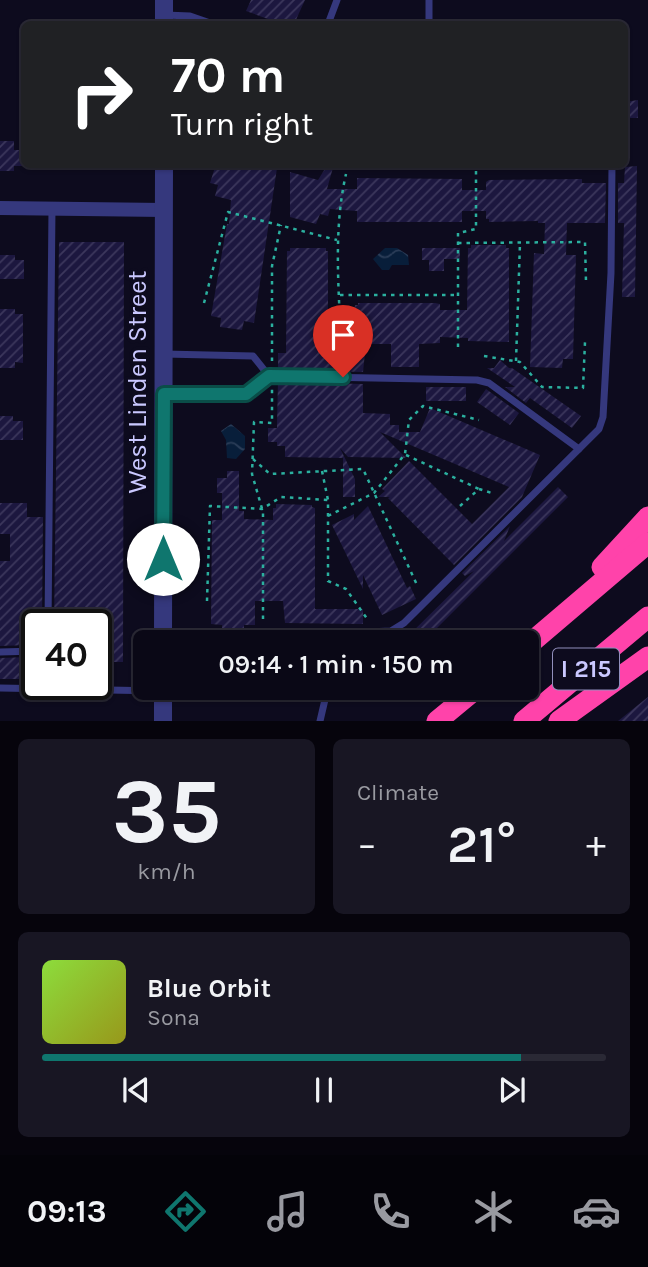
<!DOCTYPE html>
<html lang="en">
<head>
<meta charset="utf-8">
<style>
  :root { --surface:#0a0816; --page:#181623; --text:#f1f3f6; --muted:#999aa1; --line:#2a2935; --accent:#0f766e }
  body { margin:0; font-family:Karla,sans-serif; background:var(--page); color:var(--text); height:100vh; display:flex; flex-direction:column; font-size:26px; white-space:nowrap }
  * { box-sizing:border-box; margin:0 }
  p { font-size:23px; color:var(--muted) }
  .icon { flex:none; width:38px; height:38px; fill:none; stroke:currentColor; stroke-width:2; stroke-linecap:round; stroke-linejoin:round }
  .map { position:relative; height:721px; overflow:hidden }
  .drawer { display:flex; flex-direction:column; gap:18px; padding:18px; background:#06040c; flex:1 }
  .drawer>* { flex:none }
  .top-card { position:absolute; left:21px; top:21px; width:607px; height:147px; border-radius:10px; box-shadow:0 2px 5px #0004,0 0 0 2px var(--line); background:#202124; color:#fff; overflow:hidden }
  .speed { position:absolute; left:21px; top:609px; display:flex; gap:14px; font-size:35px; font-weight:700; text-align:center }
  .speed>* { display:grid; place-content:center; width:91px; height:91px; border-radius:50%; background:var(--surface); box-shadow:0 2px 5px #0004,0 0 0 2px var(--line); line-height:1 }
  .speed .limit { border:4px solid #111; border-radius:10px; background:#fff; color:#111 }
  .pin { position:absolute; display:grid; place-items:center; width:60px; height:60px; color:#fff; margin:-72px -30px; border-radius:50% 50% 50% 0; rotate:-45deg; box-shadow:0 0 7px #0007 }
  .pin .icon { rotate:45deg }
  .me { position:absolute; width:77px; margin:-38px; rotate:0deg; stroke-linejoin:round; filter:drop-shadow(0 0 5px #0008) }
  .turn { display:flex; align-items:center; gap:24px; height:147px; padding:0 35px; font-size:32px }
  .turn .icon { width:91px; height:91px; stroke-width:2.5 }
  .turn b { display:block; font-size:49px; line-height:60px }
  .big { font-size:52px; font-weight:600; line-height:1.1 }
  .drawer .tile { flex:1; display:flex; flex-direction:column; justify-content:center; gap:10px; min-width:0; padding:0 24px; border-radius:10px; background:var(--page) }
  .drawer .dial { align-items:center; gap:0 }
  .dial b { font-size:91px; line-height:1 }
  .song { display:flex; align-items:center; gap:21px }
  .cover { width:84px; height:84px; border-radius:10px; background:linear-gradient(135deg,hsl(90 70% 55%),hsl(60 70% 35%)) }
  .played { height:7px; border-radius:4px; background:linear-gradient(90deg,var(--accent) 85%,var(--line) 85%) }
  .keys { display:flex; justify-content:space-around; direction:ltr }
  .heat { display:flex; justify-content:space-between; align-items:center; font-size:38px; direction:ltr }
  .drawer .tiles { flex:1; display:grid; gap:18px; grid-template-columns:1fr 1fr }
  .tile:last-child { grid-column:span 2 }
  .trip { position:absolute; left:133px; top:630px; width:406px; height:70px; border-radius:10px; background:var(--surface); box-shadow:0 2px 5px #0004,0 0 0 2px var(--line); font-weight:600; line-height:70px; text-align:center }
  .tabs { display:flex; height:112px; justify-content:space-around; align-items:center; background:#040309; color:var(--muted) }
  .tabs .icon { width:49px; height:49px }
  .tabs .active { color:var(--accent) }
  .tabs b { font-size:32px; color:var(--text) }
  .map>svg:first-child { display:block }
  .water { fill:url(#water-waves) }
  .building { fill:url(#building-hatch) }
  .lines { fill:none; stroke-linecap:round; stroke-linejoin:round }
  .path { stroke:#2bb09f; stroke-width:2.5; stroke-dasharray:3.5 5; stroke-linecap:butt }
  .service { stroke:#35387d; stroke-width:7 }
  .minor { stroke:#35387d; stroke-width:14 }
  .tertiary { stroke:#35387d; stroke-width:18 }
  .motorway { stroke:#ff43aa; stroke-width:21 }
  .route-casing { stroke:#0a4d48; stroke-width:18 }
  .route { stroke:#0f766e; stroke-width:12 }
  .labels { text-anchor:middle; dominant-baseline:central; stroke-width:7; stroke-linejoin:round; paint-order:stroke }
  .shield { fill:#0d0b1e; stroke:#918fbc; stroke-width:2 }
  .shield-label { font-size:24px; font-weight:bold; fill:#cac8ff }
  .street-label { font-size:26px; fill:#cac8ff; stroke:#0d0b1e }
</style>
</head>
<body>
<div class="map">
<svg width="648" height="721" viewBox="0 0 648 721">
  <defs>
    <pattern id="water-waves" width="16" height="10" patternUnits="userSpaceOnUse" patternTransform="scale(1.75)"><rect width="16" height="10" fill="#081e3a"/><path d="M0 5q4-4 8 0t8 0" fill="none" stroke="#2b3d58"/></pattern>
    <pattern id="building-hatch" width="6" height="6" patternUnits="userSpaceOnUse" patternTransform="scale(1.75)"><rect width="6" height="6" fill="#1c173f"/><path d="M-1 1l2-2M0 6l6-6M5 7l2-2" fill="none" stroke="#3c375c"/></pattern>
  </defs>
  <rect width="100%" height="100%" fill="#0d0b1e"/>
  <g class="water">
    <polygon points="385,248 397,248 408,255 409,265 392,265 389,270 382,270 373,259"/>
    <polygon points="231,424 245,436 245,449 236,459 227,458 226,440 221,431"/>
  </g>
  <g class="building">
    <polygon points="251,0 305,0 294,24 282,24 246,11"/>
    <polygon points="638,100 638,118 625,118 625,102"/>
    <polygon points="0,141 14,141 14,150 24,150 24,166 14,166 14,171 0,171"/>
    <polygon points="216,164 267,164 277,168 254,323 244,321 242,330 220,327 221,318 211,316 227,224 229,224 231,200 215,196 218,185 210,183"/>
    <polygon points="328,164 334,164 327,189 357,189 357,178 462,179 462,190 486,190 486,182 489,180 582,179 582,183 606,183 605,223 567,223 566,255 576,255 573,359 563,359 562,368 530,367 534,253 544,254 545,223 538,223 538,221 489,222 489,219 486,219 486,211 462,211 462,222 357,222 357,211 330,209 328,216 320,214 316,224 290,217 290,172 318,180"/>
    <polygon points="637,166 635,297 622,297 624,223 618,223 618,183 624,183 625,167"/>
    <polygon points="59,242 124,242 123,662 96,662 96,625 54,625"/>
    <polygon points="471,245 506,245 506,248 509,248 509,342 468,341 468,338 440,337 440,343 419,344 419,367 391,367 391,344 353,344 354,313 355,305 358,305 358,303 435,303 440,304 440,310 467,310 468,248 471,248"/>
    <polygon points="290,248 326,248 326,251 328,251 328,353 365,353 363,372 278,370 278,353 286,353 287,251 290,251"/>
    <polygon points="422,248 460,248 460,259 444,259 444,271 429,271 429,260 422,260"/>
    <polygon points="0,255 15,255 15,260 24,260 24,279 0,279"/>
    <polygon points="0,309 15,309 15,314 23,314 23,363 15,362 15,368 0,368"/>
    <polygon points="500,360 509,368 512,368 581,416 572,428 530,398 526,403 505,387 515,387 487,368 494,368"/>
    <polygon points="278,382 363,384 363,413 390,414 390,425 399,425 399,432 420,432 430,408 540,455 522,497 454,565 388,498 390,497 378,497 385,491 382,489 409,461 472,524 509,487 380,432 406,458 348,457 340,448 355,479 355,497 343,497 343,458 285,457 285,446 277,446 277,442 268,442 268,428 277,428 277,424"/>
    <rect x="426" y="387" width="40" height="14"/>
    <polygon points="486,389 519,413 510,425 477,402"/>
    <polygon points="0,416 13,416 13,421 23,421 23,440 0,440"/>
    <polygon points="227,471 239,471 239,511 244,511 244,519 273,520 273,508 276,508 276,504 312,505 312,507 315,508 315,609 363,609 363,624 285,623 283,601 255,601 255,625 244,625 244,633 222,633 222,625 211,624 212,520 222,520 222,493 217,493 217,478 227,478"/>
    <polygon points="558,487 568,497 423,642 402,642 474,571 465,576 462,573 510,526 504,541"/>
    <polygon points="0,503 27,503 27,517 43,517 42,625 37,625 37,639 29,639 29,645 0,646 0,561 10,561 10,534 0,534"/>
    <polygon points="368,506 407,588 410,586 416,599 382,615 363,575 363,589 332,525 354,514 354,520"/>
    <polygon points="29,657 29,666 37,666 37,679 0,679 0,658"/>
    <polygon points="648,697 648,721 618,721"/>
  </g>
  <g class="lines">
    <g class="path">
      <polyline points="458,243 585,242 586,282"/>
      <polyline points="340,295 458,295"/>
      <polyline points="204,303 228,212 337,240"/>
      <path d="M341,346C339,288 333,231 346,174"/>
      <polyline points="458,347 458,233 476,229 476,171"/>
      <polyline points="484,356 520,362 542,387 583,388 585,342"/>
      <polyline points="272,361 272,266 281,225"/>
      <polyline points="516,361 520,243"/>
      <polyline points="406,455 479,489"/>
      <polyline points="253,459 270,474 363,469 418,587"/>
      <polyline points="322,471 328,500 328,581 346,589 368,620"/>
      <polyline points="460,506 479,489 495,494"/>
      <polyline points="328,516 374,493 405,454 409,420 423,406 479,420"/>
      <polyline points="207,601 210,506 262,509 281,497 328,500"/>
      <polyline points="263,619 263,512 252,474 254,422 272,423 272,389"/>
    </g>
    <g class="service">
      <polyline points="429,0 429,24"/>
      <polyline points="165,15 190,16 213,24"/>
      <polyline points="328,24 337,0"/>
      <polyline points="164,354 253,356 269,376"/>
      <polyline points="164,394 246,394 269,376 477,380 489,383 579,449"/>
      <polyline points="48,625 52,208"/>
      <polyline points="288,642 297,635 391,631 404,623 599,429 603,417 611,273 612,164"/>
      <polyline points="0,652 37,651"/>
      <polyline points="0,688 162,691"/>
      <polyline points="320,721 327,691"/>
    </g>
    <polyline class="minor" points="0,208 164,210"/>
    <g class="tertiary">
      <polyline points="164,24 164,0"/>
      <polyline points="163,642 164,164"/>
      <polyline points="163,721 163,688"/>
    </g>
    <g class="motorway">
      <polyline points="602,567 648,517"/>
      <polyline points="527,646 648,543"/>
      <polyline points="437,721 477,688"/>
      <polyline points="524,721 648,617"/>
      <polyline points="559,721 648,657"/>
    </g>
  </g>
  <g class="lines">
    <g class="route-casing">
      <polyline id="route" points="163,559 164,394 246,394 269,376 343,377"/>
    </g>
    <use href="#route" class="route"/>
  </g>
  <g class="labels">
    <rect class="shield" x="553" y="648.5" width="66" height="41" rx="5"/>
    <g class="shield-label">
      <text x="586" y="669">I 215</text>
    </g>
    <g class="street-label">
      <text transform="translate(137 382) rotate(-90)">West Linden Street</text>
    </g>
  </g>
</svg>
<div class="speed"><div class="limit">40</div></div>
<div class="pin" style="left:343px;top:377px;background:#d93025"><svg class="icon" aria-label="arrive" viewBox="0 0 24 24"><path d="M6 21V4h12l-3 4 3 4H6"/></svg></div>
<svg class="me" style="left:163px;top:559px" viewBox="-20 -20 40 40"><circle r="19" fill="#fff"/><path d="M0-13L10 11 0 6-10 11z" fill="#0f766e"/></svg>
<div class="trip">09:14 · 1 min · 150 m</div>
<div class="top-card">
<div class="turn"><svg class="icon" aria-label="right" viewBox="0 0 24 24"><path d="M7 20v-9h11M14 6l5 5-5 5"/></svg><div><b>70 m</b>Turn right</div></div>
</div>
</div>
<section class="drawer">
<div class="tiles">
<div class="tile dial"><b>35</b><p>km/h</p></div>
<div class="tile"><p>Climate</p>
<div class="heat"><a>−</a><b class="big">21°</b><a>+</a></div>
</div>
<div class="tile">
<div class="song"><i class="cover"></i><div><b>Blue Orbit</b><p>Sona</p></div></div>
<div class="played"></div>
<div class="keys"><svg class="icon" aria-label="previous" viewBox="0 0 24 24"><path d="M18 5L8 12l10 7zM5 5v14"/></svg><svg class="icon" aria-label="pause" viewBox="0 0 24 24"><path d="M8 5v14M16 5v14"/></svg><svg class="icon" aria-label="next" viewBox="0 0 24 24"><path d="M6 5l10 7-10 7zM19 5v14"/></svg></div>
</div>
</div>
</section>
<nav class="tabs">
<b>09:13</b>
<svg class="icon active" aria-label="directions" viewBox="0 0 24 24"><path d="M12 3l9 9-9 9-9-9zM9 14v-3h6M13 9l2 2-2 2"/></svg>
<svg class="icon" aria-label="music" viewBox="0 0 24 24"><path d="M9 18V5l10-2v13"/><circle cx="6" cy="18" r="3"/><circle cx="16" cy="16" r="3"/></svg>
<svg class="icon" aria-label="phone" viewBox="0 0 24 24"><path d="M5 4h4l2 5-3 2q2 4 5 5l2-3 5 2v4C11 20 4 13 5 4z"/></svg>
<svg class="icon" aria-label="climate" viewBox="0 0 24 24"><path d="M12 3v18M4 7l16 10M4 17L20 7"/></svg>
<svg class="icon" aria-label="car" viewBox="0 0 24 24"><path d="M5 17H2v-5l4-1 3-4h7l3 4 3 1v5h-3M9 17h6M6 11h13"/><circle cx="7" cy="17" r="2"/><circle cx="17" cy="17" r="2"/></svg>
</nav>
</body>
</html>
